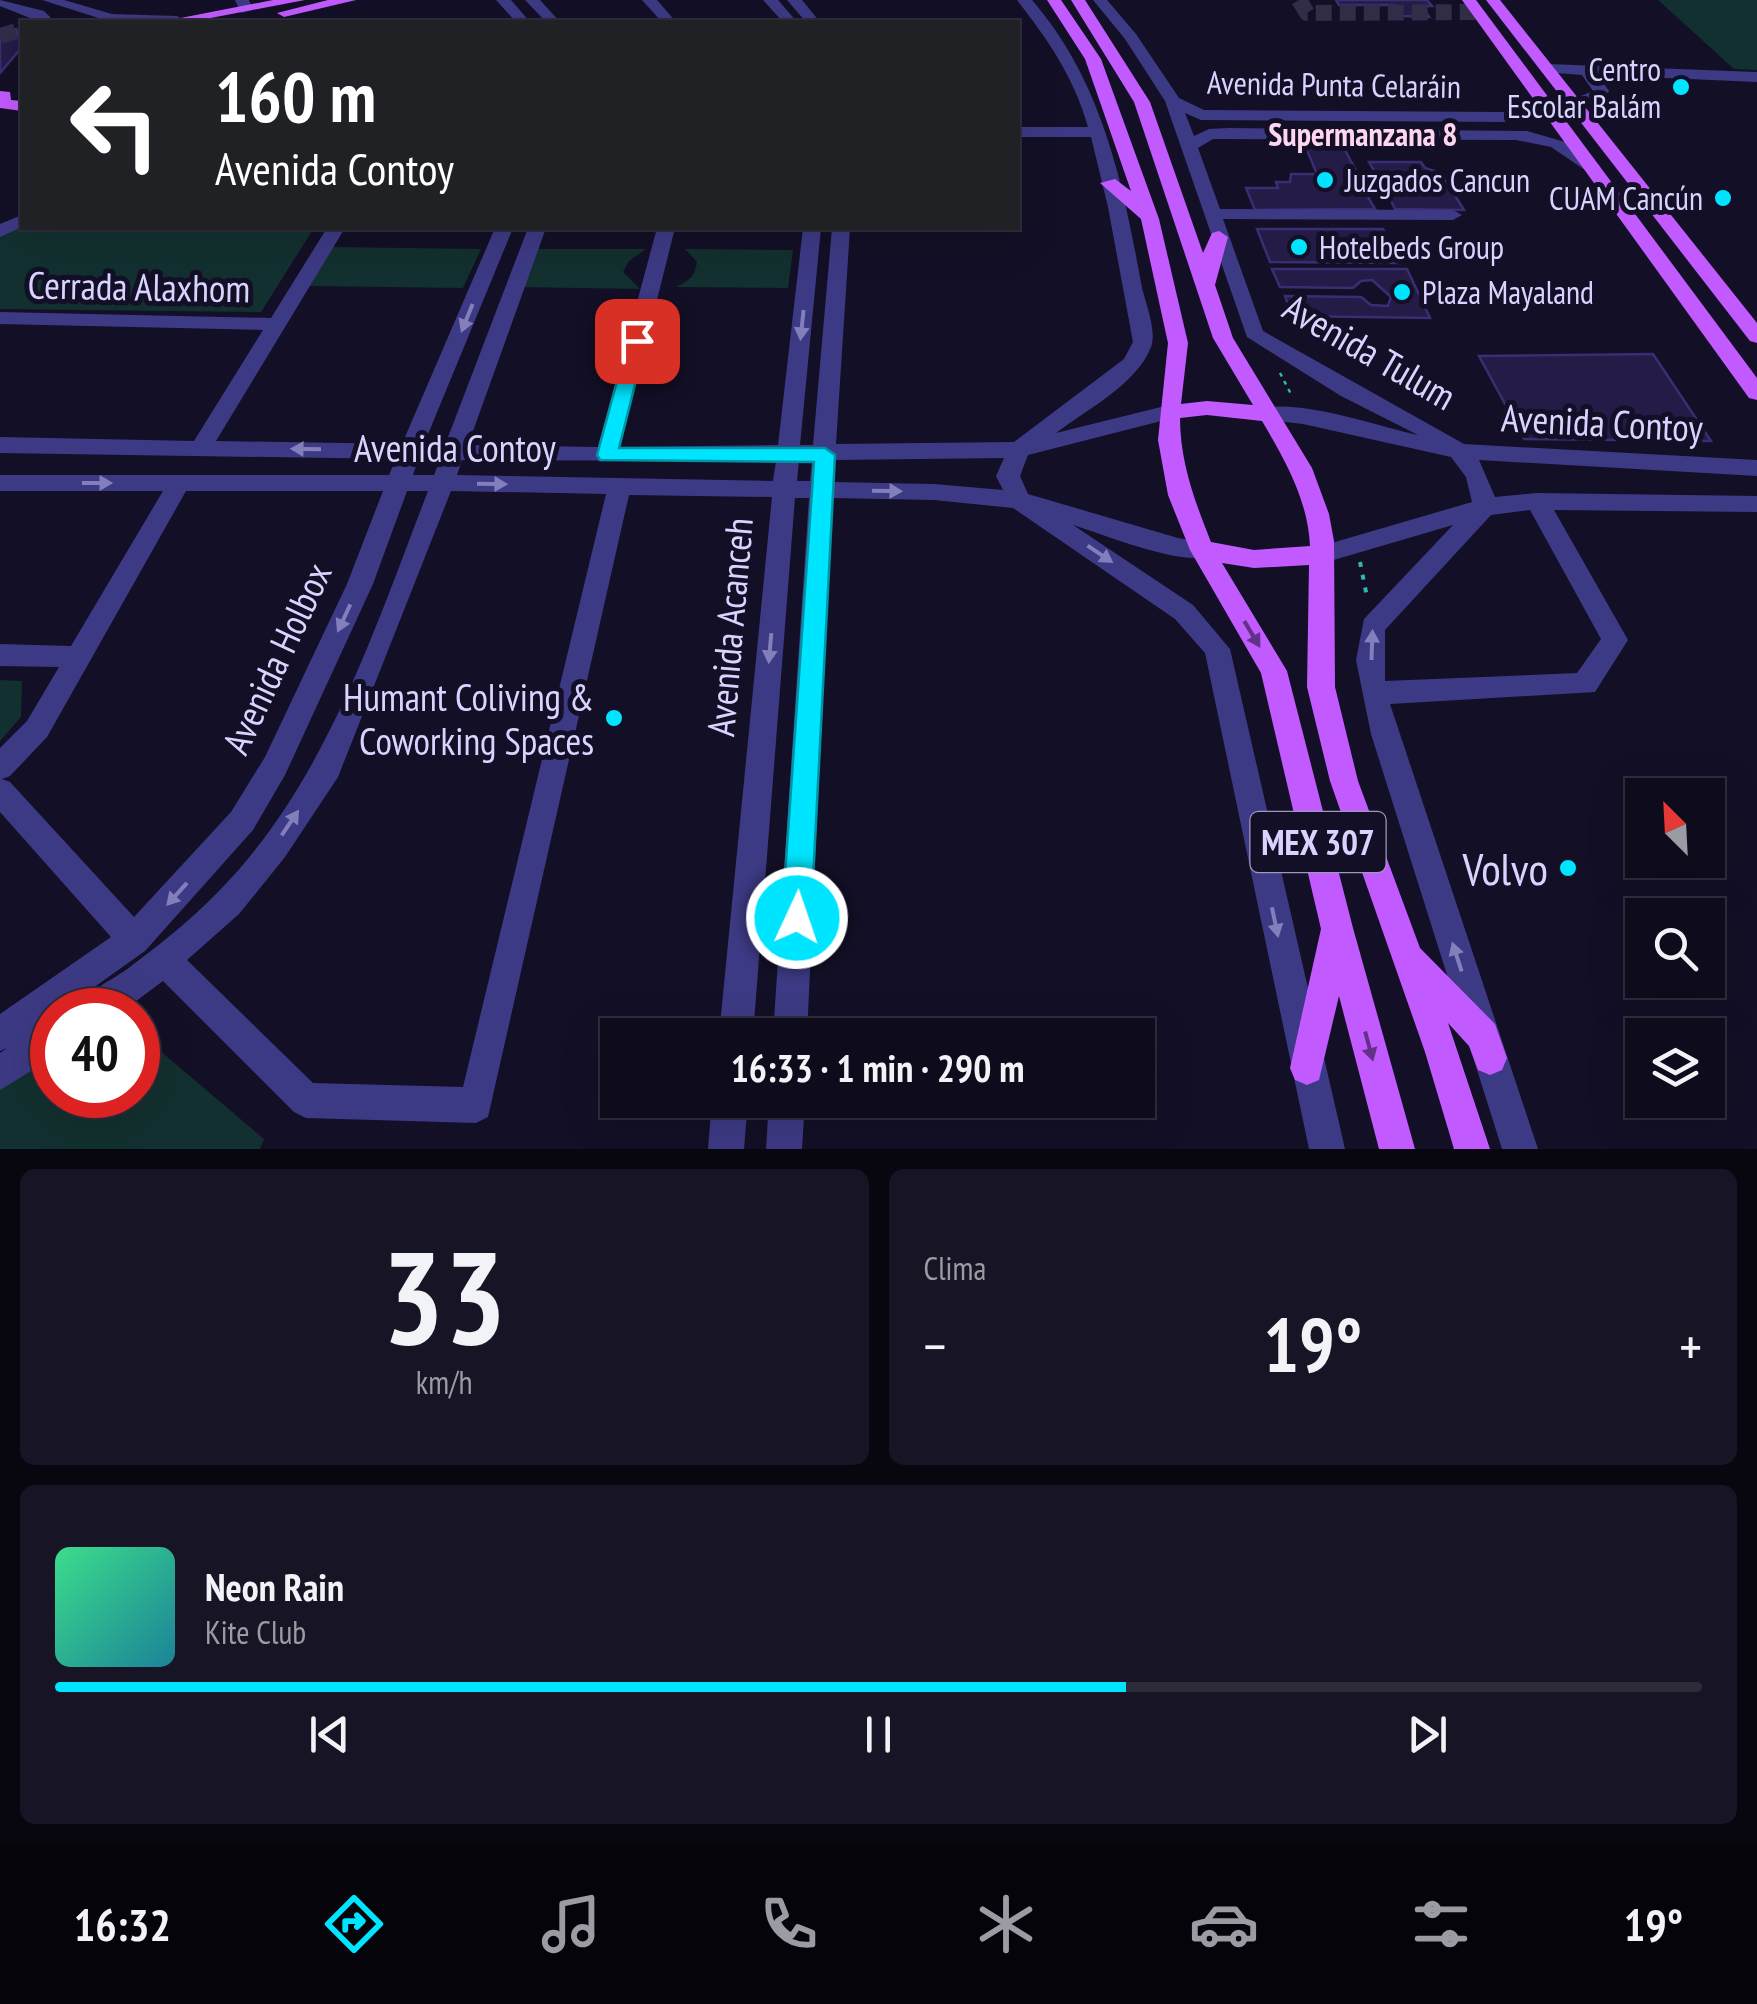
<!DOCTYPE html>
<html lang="es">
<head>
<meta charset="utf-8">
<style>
  :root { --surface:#0e0b1c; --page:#171425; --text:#f1f3f6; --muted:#9b9ba3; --line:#2e2b3b; --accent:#00e5ff }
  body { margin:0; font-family:"PT Sans Narrow",sans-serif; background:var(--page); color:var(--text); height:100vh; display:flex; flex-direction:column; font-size:38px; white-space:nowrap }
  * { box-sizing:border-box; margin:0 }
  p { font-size:32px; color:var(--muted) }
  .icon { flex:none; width:55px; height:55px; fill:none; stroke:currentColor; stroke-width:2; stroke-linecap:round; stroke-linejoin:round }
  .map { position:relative; height:1149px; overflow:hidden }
  .details { display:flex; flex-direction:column; gap:20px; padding:20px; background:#08060f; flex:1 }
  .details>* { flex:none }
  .top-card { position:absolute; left:20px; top:20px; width:1000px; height:210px; border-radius:0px; box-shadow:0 10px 40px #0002,0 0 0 2px var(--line); background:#202124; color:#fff; overflow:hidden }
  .needle { width:65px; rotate:336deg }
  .tools { position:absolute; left:1625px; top:778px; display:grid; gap:20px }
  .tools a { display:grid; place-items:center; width:100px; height:100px; border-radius:0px; background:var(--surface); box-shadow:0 10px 40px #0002,0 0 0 2px var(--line); font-size:50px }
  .speed { position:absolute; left:30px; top:988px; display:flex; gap:20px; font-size:50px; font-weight:700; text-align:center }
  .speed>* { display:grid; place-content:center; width:130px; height:130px; border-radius:50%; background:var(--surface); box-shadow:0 10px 40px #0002,0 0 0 2px var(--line); line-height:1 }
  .speed .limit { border:15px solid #d22; background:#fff; color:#111 }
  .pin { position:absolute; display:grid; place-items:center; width:85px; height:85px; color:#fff; margin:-42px; border-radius:20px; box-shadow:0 5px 15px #0006 }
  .me { position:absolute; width:110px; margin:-55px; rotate:3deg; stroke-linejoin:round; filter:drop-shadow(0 0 8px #0008) }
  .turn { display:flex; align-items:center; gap:35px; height:210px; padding:0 30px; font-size:45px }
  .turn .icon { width:130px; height:130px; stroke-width:2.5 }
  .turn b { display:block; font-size:70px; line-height:85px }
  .big { font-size:75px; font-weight:800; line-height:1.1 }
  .details .tile { flex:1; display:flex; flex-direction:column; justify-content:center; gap:15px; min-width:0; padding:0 35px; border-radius:15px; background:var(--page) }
  .details .dial { align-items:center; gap:0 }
  .dial b { font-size:130px; line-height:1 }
  .song { display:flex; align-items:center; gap:30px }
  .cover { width:120px; height:120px; border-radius:15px; background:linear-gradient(135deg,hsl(150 70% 55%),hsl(190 70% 35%)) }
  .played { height:10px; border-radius:5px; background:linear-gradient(90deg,var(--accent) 65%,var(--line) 65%) }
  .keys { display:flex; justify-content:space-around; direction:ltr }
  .heat { display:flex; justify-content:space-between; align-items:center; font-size:55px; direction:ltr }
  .details .tiles { flex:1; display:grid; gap:20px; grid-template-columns:1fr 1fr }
  .tile:last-child { grid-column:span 2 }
  .trip { position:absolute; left:600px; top:1018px; width:555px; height:100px; border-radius:0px; background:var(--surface); box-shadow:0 10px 40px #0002,0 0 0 2px var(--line); font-weight:800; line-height:100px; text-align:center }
  .tabs { display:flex; height:160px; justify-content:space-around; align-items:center; background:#06040b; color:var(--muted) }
  .tabs .icon { width:70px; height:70px }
  .tabs .active { color:var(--accent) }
  .tabs b { font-size:45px; color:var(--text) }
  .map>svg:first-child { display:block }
  .green { fill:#12302f }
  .building { fill:#241b47; stroke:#3b2d73; stroke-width:2.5 }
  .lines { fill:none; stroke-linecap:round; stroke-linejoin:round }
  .minor-tunnel { stroke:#312d47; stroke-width:16; stroke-dasharray:16 8; stroke-linecap:butt }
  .path-far1 { stroke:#2fb8b0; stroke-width:2.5; stroke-dasharray:4 5; stroke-linecap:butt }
  .path { stroke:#2fb8b0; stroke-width:4; stroke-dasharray:5 8; stroke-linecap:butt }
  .minor { fill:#3d3a85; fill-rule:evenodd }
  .major { fill:#c25bff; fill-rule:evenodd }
  .oneway { fill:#837fbc }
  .oneway2 { fill:#623188 }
  .route { fill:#00e5ff; stroke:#0095a6; stroke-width:2.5 }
  .poi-dot { fill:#00e5ff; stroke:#130f26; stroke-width:4 }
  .labels { text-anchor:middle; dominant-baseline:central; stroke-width:10; stroke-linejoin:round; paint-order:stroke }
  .far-poi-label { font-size:32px; fill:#d9d4ff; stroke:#130f26; text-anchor:start }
  .far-street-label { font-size:32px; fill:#d9d4ff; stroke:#130f26 }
  .far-neighbourhood-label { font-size:32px; font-weight:bold; fill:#ffd6f0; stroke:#130f26 }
  .shield { fill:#130f26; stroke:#9e99be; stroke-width:2.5 }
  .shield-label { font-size:35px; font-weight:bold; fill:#d9d4ff }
  .street-label { font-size:38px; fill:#d9d4ff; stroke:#130f26 }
  .poi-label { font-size:38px; fill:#d9d4ff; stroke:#130f26; text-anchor:end }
  .near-poi-label { font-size:45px; fill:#d9d4ff; stroke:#130f26; text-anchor:end }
</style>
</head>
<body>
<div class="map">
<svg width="1757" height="1149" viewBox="0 0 1757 1149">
  <rect width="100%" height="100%" fill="#130f26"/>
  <g class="green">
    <polygon points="1658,0 1757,0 1757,70 1734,69"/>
    <polygon points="22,223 22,228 314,228 261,312 0,309 0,234"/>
    <polygon points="332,247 481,249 463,288 308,286"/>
    <polygon points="532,249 646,249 629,261 623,272 640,289 516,287"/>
    <path d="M685,249L793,250L788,288L676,287C689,281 695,276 697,262Z"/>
    <polygon points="0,680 22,681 21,717 0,741"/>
    <polygon points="138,1032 264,1139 260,1149 0,1149 0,1085 52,1049 52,1095 138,1095"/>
  </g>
  <g class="building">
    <polygon points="1336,0 1427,0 1432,6 1422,6 1429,17 1401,16 1394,5 1339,5"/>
    <polygon points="16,29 22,47 0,73 0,33"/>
    <polygon points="1306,148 1344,148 1362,182 1381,182 1369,162 1421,162 1425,168 1441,173 1464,210 1395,209 1385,189 1364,190 1375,209 1255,210 1246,188 1278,188 1276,182 1290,182 1291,174 1317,174"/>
    <polygon points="1257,229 1383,229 1400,263 1270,262"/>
    <polygon points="1272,269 1407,269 1430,318 1292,316 1285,296 1361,297 1371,305 1388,306 1391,297 1372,280 1361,281 1353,288 1280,287"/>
    <polygon points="1653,354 1711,441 1524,439 1479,356"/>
  </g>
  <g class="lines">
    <g class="minor-tunnel">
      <polyline points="1299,0 1307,13 1478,12"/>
      <polyline points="0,36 17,31"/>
    </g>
    <polyline class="path-far1" points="1280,373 1292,396"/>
    <polyline class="path" points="1360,562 1367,597"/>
    <g class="minor">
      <polygon points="0,0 44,11 55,22 40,22 0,6"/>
      <polygon points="42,0 64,0 112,14 177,16 184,20 111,22"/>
      <polygon points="235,0 249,0 253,10 241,13"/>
      <polygon points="496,0 511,0 530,22 516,22"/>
      <polygon points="525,0 540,0 560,22 546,22"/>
      <polygon points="642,0 657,0 676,22 662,22"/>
      <polygon points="763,0 778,0 797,22 783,22"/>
      <polygon points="787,0 802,0 820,22 806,22"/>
      <path d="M1017,0H1032C1103,82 1123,184 1142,288C1146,304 1157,332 1151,347C1137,384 1086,410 1056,433L1169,405L1180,412L1177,417L1028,455L1020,476L1028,494L1178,538L1211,544L1214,550L1211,556C1179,566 1106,535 1073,525L1193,605L1230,649L1345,1149H1309L1205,653L1175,619L1013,508L934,500L832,498L807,1035H773L809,498H795L753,1035H719L772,497L629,495L488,1117L476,1123L306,1118L294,1112L163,981L124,1010H78C87,989 112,981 130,967C159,945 191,920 217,893C325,784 374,631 428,491H407L373,584L285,775L253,830L145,951L62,1010H52V1017L39,1026L52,1021V1058L0,1090V1053L7,1048L0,1051V1014L111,937L0,812V748L27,721L59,667L0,666V644L71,646L163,491H0V475H389L396,459L0,453V437L194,441L263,330L0,324V312L271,318L327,228H345L216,441L402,444L495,228H513L424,444L445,445L528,228H546L468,445L598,447L657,228H675L620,447L778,445L803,228H821L800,445H813L832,228H850L836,444L1014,442L1124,359L1133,342L1108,207L1091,137H1018V127H1088C1074,77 1048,40 1017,0ZM1004,458L996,476L1003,490L934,484L833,482L835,460ZM418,460H440L434,475H413ZM462,460L776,461L773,481L457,475ZM799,460H812L810,481H797ZM186,491H383L347,584L265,757L231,812L134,917L10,782L2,779L10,776L47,737ZM451,491L606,494L463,1087L313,1083L187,960L239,914L285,857L338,777Z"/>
      <path d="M1093,0H1107L1136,34L1179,98L1204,110L1504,112L1533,105L1532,91H1544L1547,110L1530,118L1504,122L1201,120L1185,113L1194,136L1209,129L1229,128L1527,131L1572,144L1600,166L1585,170L1551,147L1516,140L1213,139L1198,148L1220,209L1453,210L1462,215L1453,220L1223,219L1263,331L1464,444L1757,460V476L1479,460L1495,497L1537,493L1757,496V512L1554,510L1628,640L1595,692L1390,704L1538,1149H1502L1371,734L1356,660L1364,619L1453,525L1320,564L1311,561L1308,555L1311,549L1472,502L1466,477L1451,457L1303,424L1259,419L1256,414L1259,409C1299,398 1377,426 1418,435L1341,396L1247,337L1165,101L1125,39ZM1530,510L1601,639L1577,673L1385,681V630L1491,515Z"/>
      <polygon points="1548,64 1757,72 1757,82 1598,75 1609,91 1605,98 1575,109 1567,104 1569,101 1593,91 1582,75 1543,72 1543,66"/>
      <polygon points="22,215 22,227 0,237 0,224"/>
      <polygon points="712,1100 748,1100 744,1149 708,1149"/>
      <polygon points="769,1100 805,1100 802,1149 766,1149"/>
    </g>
    <g class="major">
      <polygon points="273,0 305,0 190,22 160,22"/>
      <polygon points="328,0 356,0 284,17 277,13"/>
      <path d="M1047,0H1061L1101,59L1159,219L1188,343L1181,404L1207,401L1253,405L1213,338L1134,102L1071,0H1085L1150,102L1203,253L1212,233L1219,231L1228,237L1215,285L1233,338L1312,468L1329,514L1334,541L1335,687L1358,781L1420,948L1495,1024L1507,1058L1502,1070L1490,1075L1478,1070L1469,1046L1448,1023L1490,1149H1454L1425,1052L1330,781L1307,687L1309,565L1254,568L1222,563L1287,671L1353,928L1415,1149H1379L1339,996L1319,1080L1307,1085L1295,1080L1290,1068L1321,929L1261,673L1190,550L1168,495L1158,440L1168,343L1141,219L1100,183L1115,179L1131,191L1085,59ZM1207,415L1262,421C1285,460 1308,500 1310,546L1254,550L1211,542C1195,502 1180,462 1180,418Z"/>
      <polygon points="1462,0 1476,0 1757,378 1757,400 1749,398"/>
      <polygon points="1486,0 1500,0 1757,323 1757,343 1750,341"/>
      <polygon points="0,91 10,92 11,100 22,101 22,111 0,108"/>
    </g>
  </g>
  <defs><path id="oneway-solid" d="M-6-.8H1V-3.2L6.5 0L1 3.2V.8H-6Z" transform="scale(2.5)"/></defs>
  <g class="oneway">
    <use href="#oneway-solid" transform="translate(467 318) rotate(112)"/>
    <use href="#oneway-solid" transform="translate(802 325) rotate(96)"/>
    <use href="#oneway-solid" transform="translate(306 449) rotate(-179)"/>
    <use href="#oneway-solid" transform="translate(97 483)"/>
    <use href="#oneway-solid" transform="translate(492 484) rotate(1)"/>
    <use href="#oneway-solid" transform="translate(887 491) rotate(1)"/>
    <use href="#oneway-solid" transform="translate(1100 554) rotate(34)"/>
    <use href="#oneway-solid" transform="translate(344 618) rotate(115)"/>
    <use href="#oneway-solid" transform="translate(1372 645) rotate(-88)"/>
    <use href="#oneway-solid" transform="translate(770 648) rotate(95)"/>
    <use href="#oneway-solid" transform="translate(290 823) rotate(-56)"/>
    <use href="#oneway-solid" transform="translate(177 894) rotate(132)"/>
    <use href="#oneway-solid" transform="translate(1275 922) rotate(78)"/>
    <use href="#oneway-solid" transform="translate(1457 957) rotate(-108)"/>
  </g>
  <g class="oneway2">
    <use href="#oneway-solid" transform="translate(1252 634) rotate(59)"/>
    <use href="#oneway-solid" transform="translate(1369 1046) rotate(75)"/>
  </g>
  <polygon class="route" points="637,335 646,341 619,448 825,448 835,455 811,918 807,928 797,932 787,928 782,918 814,462 600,460 597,455 628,341"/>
  <g class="poi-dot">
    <circle cx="1681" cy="87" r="10"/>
    <circle cx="1325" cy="180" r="10"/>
    <circle cx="1723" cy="198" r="10"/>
    <circle cx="1299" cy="247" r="10"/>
    <circle cx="1402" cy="292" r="10"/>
    <circle cx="614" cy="718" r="10"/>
    <circle cx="1568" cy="868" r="10"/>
  </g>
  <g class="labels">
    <g class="far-poi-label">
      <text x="1661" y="69" text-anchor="end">Centro<tspan x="1661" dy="37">Escolar Balám</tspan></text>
      <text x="1345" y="180">Juzgados Cancun</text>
      <text x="1703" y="198" text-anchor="end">CUAM Cancún</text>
      <text x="1319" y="247">Hotelbeds Group</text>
      <text x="1422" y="292">Plaza Mayaland</text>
    </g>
    <g class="far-street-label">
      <text transform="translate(1334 84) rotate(1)">Avenida Punta Celaráin</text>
    </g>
    <g class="far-neighbourhood-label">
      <text x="1363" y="134">Supermanzana 8</text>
    </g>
    <rect class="shield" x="1250.5" y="812" width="135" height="60" rx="8"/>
    <g class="shield-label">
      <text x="1318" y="842">MEX 307</text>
    </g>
    <g class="street-label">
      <text transform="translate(139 286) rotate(1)">Cerrada Alaxhom</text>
      <text transform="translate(1370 351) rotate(30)">Avenida Tulum</text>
      <text transform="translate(1602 422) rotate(3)">Avenida Contoy</text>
      <text x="455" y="447">Avenida Contoy</text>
      <text transform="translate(729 627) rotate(-85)">Avenida Acanceh</text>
      <text transform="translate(276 658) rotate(-65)">Avenida Holbox</text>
    </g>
    <g class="poi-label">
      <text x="594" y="696">Humant Coliving &amp;<tspan x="594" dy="44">Coworking Spaces</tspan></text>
    </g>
    <g class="near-poi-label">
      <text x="1548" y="868">Volvo</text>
    </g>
  </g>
</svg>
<div class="tools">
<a><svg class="needle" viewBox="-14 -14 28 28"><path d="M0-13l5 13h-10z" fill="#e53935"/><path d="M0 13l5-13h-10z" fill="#9b9ba3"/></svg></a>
<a><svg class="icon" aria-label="search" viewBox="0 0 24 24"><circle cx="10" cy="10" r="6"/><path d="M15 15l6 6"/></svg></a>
<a><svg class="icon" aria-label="layers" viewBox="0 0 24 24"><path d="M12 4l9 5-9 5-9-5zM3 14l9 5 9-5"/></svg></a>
</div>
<div class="speed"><div class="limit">40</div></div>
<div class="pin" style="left:637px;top:341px;background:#d93025"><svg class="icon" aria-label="arrive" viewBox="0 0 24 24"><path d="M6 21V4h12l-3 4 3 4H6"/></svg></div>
<svg class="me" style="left:797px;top:918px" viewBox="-20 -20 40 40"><circle r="17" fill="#00e5ff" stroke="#fff" stroke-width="3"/><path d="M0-11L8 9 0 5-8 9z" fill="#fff"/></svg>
<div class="trip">16:33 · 1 min · 290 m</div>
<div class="top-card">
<div class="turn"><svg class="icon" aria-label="left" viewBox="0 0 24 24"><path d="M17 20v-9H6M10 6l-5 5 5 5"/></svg><div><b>160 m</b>Avenida Contoy</div></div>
</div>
</div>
<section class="details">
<div class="tiles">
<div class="tile dial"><b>33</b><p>km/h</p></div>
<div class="tile"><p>Clima</p>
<div class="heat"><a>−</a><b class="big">19°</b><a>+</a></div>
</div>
<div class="tile">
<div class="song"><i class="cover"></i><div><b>Neon Rain</b><p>Kite Club</p></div></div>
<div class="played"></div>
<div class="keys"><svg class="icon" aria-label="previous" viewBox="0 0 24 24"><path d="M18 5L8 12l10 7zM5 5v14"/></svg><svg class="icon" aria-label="pause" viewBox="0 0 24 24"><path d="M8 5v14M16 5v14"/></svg><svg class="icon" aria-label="next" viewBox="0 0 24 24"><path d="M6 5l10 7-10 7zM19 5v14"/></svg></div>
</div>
</div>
</section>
<nav class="tabs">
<b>16:32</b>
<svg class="icon active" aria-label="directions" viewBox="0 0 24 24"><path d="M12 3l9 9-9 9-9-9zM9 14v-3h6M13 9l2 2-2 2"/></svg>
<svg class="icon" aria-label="music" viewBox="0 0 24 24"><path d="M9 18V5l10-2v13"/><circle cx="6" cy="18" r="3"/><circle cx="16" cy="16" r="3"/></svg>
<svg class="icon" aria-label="phone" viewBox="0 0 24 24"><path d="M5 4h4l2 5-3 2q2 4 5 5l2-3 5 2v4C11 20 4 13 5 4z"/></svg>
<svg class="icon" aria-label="climate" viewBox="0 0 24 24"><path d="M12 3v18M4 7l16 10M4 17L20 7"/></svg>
<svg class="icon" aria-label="car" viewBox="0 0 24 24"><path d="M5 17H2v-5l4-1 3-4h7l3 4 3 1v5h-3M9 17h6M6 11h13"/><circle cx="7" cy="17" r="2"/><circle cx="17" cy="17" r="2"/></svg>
<svg class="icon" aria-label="filters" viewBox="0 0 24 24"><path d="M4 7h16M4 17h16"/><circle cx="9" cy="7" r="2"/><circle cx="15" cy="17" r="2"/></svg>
<b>19°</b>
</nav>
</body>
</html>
